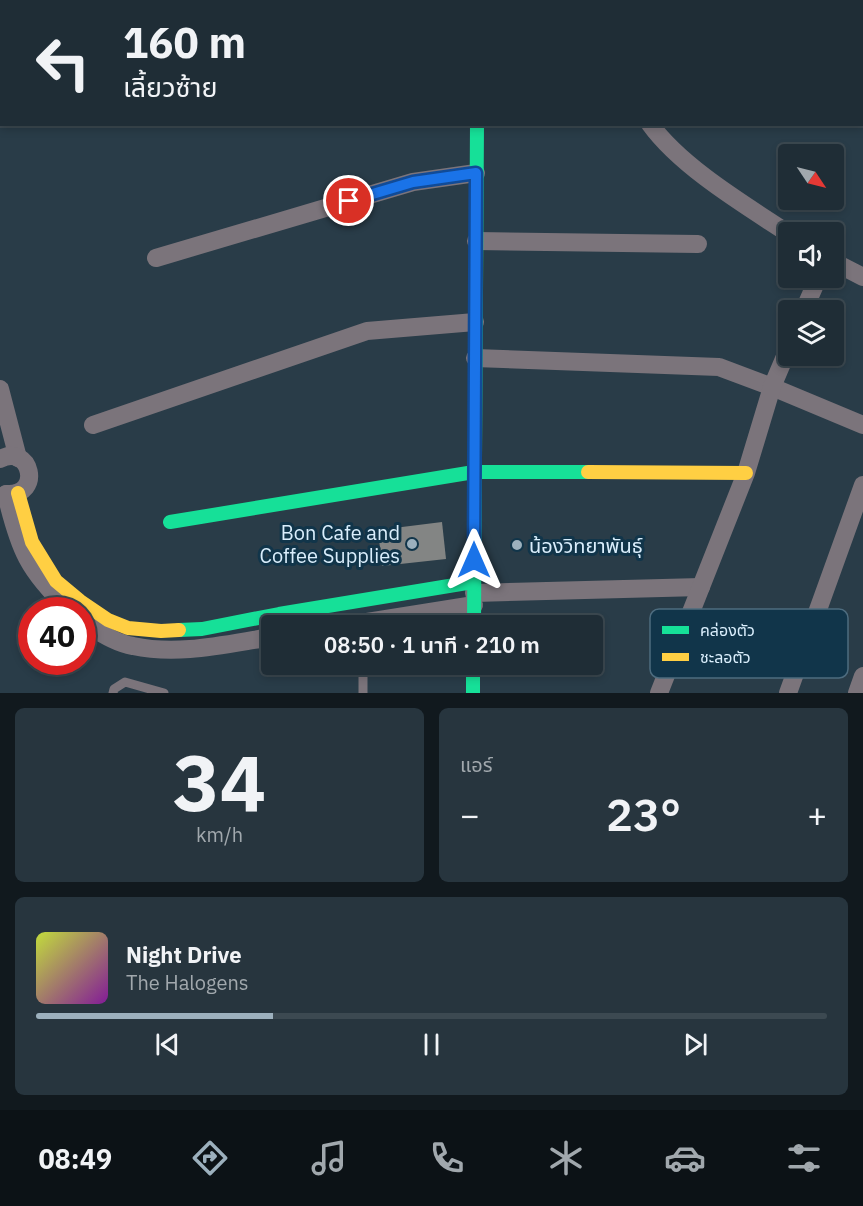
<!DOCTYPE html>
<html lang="th">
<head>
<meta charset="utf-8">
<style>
  :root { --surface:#1f2d36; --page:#27353e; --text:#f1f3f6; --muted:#a1a8ad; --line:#3c4951; --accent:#9cb0bd }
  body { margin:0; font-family:"IBM Plex Sans","Noto Sans Thai",sans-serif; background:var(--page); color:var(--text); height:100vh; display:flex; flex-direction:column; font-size:22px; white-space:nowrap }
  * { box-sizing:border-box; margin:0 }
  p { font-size:20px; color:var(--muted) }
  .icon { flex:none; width:33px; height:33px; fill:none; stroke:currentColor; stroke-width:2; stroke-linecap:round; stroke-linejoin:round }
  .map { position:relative; height:693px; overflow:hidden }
  .panel { display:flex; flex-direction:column; gap:15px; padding:15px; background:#11191e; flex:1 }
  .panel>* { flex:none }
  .hud { position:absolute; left:0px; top:0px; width:864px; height:126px; box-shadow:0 3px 9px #0003,0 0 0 2px var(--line); background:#1f2d36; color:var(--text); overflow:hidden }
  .needle { width:39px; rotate:125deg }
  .fabs { position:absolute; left:778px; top:144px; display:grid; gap:12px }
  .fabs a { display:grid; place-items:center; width:66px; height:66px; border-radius:6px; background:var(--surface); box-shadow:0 3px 9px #0003,0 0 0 2px var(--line); font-size:30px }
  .speed { position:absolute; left:18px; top:597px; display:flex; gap:12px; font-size:30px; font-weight:700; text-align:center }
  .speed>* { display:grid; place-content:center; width:78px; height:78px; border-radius:50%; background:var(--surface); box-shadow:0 3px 9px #0003,0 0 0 2px var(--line); line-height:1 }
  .speed .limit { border:9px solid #d22; background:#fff; color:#111 }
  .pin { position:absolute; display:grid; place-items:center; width:51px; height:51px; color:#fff; margin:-26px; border:3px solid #fff; border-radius:50%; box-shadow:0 2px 6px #0007 }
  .me { position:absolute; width:66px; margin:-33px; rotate:0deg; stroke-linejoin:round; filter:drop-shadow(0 0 4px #0008) }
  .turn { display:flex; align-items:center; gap:21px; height:126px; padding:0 24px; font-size:27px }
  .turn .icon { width:78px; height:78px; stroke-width:2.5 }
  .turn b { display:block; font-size:42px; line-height:51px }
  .big { font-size:45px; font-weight:600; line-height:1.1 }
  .panel .tile { flex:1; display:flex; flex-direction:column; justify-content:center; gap:9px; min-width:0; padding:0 21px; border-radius:9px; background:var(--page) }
  .panel .dial { align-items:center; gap:0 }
  .dial b { font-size:78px; line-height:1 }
  .song { display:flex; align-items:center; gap:18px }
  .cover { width:72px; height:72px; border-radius:9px; background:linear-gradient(135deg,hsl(70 70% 55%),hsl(290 70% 35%)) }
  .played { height:6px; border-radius:3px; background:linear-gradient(90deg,var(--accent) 30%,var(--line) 30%) }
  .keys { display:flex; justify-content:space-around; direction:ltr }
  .heat { display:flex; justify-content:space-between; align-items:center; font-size:33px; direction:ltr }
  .panel .tiles { flex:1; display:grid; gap:15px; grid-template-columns:1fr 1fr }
  .tile:last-child { grid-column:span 2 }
  .trip { position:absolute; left:261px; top:615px; width:342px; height:60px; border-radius:6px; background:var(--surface); box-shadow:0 3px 9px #0003,0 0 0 2px var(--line); font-weight:600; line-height:60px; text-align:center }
  .tabs { display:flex; height:96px; justify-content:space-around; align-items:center; background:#0c1216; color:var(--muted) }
  .tabs .icon { width:42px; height:42px }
  .tabs .current { color:var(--accent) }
  .tabs b { font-size:27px; color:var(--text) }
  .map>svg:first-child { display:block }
  .building { fill:#838584 }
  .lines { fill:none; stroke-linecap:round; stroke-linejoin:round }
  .lane { stroke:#7b747b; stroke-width:9 }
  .street { stroke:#7b747b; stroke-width:18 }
  .fast { stroke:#16e098; stroke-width:14 }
  .slow { stroke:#ffcf43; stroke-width:14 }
  .route-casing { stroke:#114b97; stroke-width:15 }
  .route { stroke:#1a73e8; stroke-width:10 }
  .poi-dot { fill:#9cb0bd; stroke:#11354a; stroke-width:2 }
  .labels { text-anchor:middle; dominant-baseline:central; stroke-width:6; stroke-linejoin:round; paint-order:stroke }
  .poi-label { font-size:20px; fill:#daeefc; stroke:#11354a; text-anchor:end }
  .key { fill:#11354a; stroke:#4d6c7f; stroke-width:1.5 }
  .key-label { font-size:16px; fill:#daeefc }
</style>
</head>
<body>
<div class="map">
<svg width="863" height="693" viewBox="0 0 863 693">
  <rect width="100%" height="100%" fill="#293c48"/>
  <polygon class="building" points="442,522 446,559 382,566 378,530"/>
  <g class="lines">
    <g class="lane">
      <polyline points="363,664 363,693"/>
      <polyline points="113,693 114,689 125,682 164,693"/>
    </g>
    <g class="street">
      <polyline points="238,0 239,2"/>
      <polyline points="578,0 578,2"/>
      <polyline points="765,0 767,2"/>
      <polyline points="862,67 863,67"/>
      <path d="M650,124C681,167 745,205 789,234"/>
      <polyline points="476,241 698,244"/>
      <polyline points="156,258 413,182 476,173"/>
      <polyline points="834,262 863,277"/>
      <polyline points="804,310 818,278"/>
      <polyline points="475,358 719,367 772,387 863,425"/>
      <polyline points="0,389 18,458"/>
      <polyline points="93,425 367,331 475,322"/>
      <path d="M0,459C31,443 43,496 7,494"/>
      <path d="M6,494C19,549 28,571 70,610"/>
      <polyline points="474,593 701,587"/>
      <path d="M82,622C98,631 115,643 133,646C179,656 226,644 272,637"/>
      <polyline points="342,626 474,605"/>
      <polyline points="659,693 746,473 772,387 789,347"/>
      <polyline points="788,693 863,485"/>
      <polyline points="857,693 863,676"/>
    </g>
    <g class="fast">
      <polyline points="170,522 474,472 588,472"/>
      <polyline points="474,626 477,124"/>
      <polyline points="179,630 202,629 279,614 473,582"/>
      <polyline points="473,664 473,693"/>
    </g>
    <g class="slow">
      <polyline points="478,0 478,2"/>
      <polyline points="588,472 746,473"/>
      <polyline points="18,493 32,542 56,581 80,601 108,620 128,628 161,631 179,630"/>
    </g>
  </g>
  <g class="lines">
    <g class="route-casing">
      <polyline id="route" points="349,201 413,182 476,173 474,560"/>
    </g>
    <use href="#route" class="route"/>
  </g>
  <g class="poi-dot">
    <circle cx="412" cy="544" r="6"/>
    <circle cx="517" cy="545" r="6"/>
  </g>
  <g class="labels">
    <g class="poi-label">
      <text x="400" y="532">Bon Cafe and<tspan x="400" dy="23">Coffee Supplies</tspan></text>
      <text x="529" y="545" text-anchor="start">น้องวิทยาพันธุ์</text>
    </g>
  </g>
  <rect x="650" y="609" width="198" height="69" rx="9" class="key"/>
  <rect x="662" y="626" width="27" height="8" fill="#16e098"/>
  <rect x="662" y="653" width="27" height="8" fill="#ffcf43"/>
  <g class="key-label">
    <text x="700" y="636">คล่องตัว</text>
    <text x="700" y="663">ชะลอตัว</text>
  </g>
</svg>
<div class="fabs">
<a><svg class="needle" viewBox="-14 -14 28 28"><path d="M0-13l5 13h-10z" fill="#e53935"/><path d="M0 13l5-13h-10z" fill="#a1a8ad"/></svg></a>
<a><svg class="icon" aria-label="sound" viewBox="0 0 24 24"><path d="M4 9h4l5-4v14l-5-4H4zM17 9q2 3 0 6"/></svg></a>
<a><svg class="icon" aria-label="layers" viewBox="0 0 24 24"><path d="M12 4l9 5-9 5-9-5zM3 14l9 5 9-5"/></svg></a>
</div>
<div class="speed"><div class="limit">40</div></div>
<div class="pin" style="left:349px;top:201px;background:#d93025"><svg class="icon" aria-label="arrive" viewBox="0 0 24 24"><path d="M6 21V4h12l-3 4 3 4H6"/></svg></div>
<svg class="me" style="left:474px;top:560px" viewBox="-20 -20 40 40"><path d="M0-17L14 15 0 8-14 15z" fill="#1a73e8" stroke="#fff" stroke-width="4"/></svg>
<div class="trip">08:50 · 1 นาที · 210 m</div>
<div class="hud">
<div class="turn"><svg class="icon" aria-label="left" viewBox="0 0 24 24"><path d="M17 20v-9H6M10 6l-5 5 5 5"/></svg><div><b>160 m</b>เลี้ยวซ้าย</div></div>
</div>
</div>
<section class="panel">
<div class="tiles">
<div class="tile dial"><b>34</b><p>km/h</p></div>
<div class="tile"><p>แอร์</p>
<div class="heat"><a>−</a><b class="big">23°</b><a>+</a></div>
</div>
<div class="tile">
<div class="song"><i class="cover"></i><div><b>Night Drive</b><p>The Halogens</p></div></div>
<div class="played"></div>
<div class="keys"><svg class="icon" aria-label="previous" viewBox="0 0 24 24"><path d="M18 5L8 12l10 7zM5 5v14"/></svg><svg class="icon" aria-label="pause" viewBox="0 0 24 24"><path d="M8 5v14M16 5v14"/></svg><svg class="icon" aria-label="next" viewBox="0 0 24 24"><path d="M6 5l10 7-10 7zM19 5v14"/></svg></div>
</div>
</div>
</section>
<nav class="tabs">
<b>08:49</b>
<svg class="icon current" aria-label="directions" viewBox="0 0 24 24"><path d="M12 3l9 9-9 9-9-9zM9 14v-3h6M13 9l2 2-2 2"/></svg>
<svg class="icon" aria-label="music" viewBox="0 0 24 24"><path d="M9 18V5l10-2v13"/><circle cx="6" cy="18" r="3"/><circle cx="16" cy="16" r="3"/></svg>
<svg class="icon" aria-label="phone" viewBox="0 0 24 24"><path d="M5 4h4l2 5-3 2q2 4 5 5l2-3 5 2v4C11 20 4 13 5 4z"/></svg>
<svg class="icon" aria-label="climate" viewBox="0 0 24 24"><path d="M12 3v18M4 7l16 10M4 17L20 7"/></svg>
<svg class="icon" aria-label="car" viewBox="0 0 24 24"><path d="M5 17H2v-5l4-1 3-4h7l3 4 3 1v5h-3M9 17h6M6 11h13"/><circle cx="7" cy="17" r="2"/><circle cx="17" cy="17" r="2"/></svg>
<svg class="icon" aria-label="filters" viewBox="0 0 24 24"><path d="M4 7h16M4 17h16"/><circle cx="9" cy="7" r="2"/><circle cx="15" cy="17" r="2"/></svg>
</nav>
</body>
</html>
